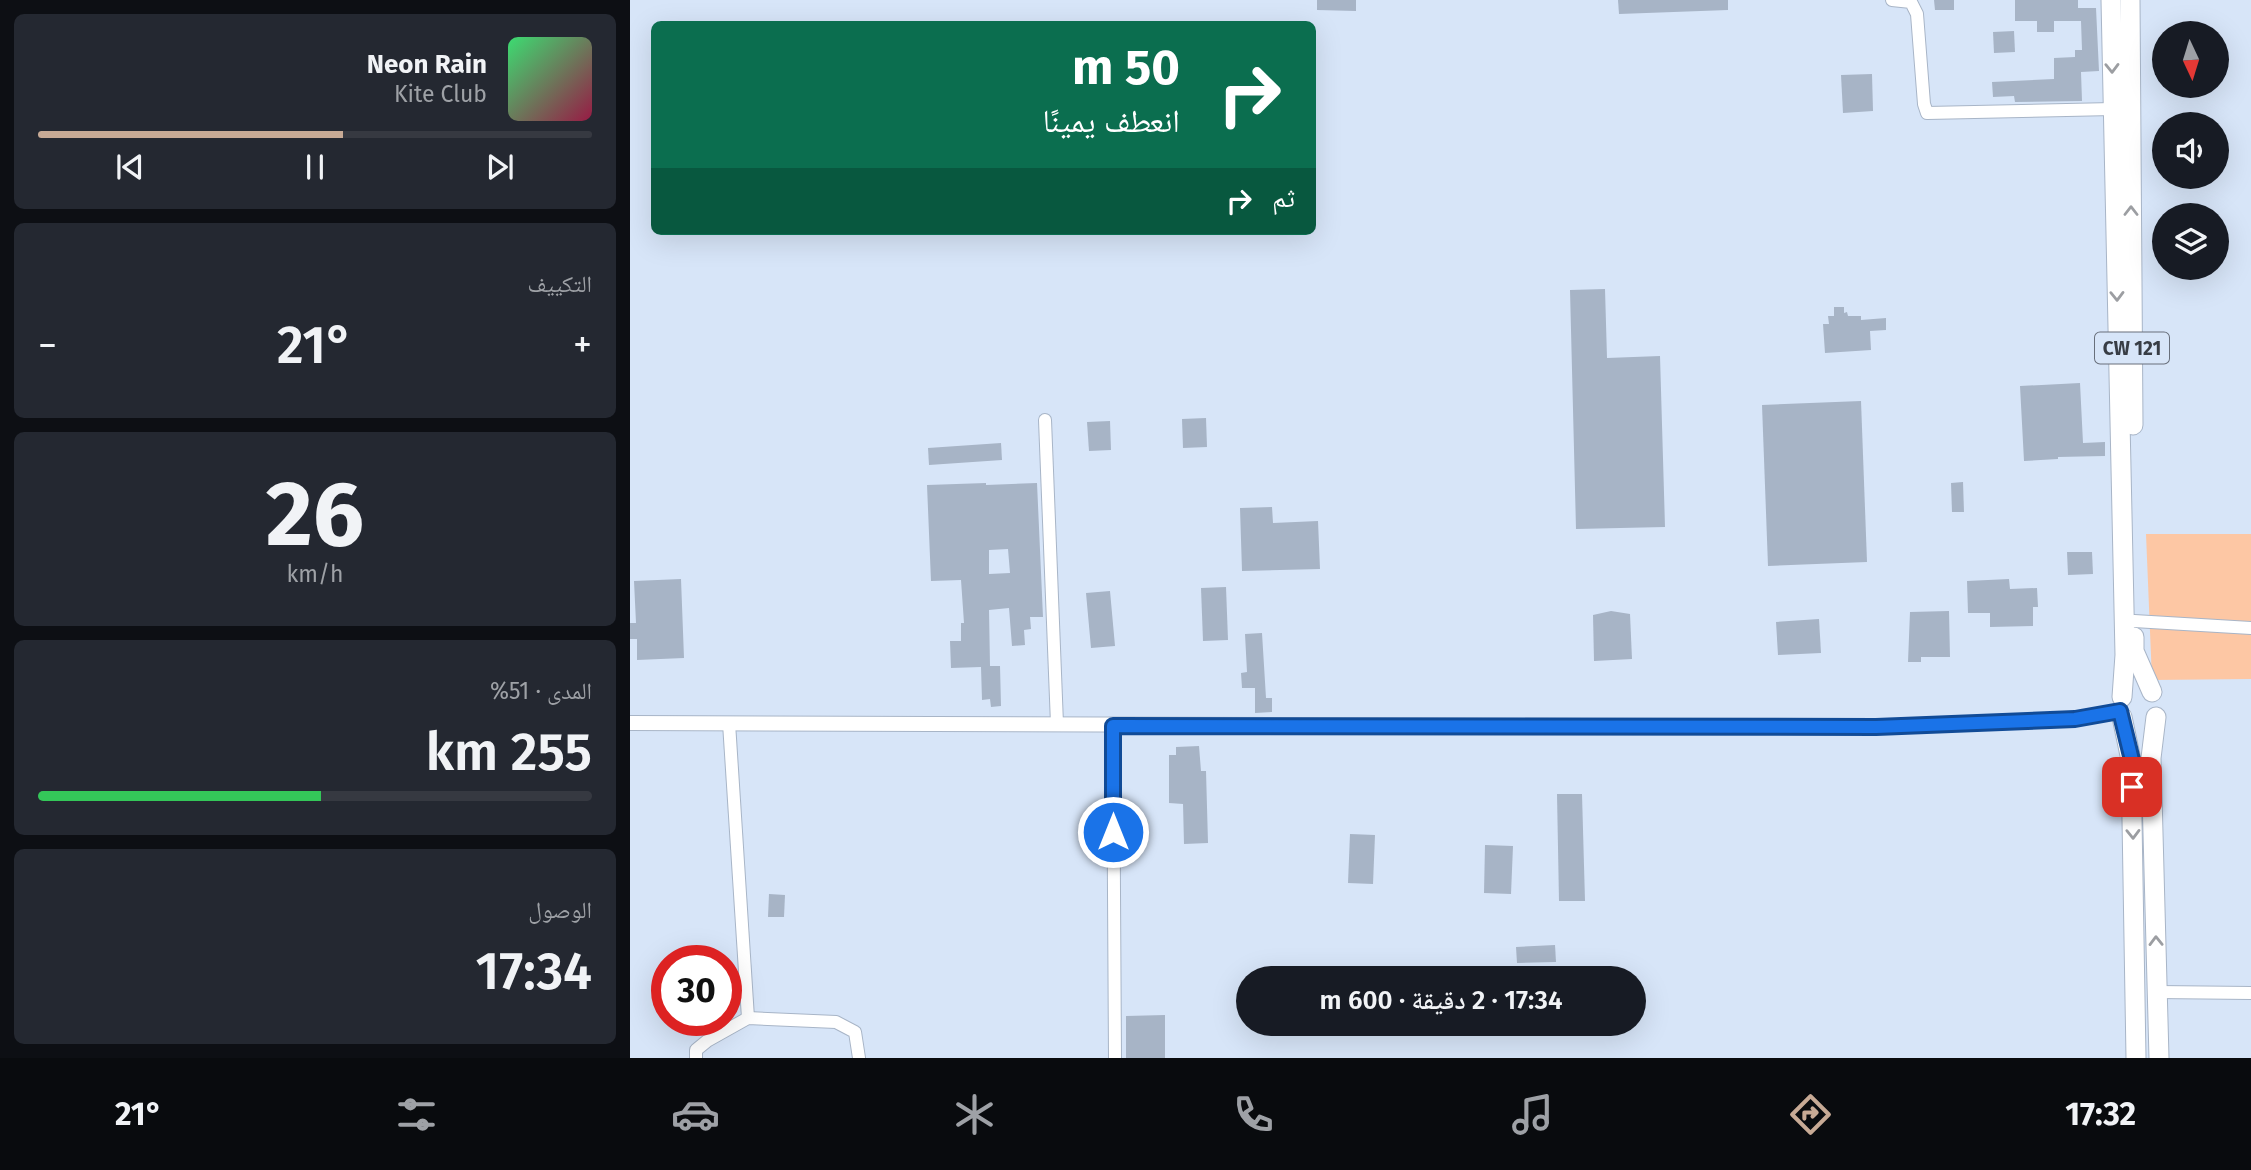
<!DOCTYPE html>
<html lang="ar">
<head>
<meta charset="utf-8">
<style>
  :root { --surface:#171b24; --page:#242831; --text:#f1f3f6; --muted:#9ea1a6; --line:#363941; --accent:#c7aa95 }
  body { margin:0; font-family:"Fira Sans","Noto Naskh Arabic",sans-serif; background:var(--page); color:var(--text); direction:rtl; height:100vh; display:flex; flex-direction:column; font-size:26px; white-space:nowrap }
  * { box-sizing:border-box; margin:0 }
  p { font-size:23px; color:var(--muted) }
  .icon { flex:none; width:38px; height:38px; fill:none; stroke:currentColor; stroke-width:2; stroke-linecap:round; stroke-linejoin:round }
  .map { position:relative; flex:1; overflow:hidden; direction:ltr }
  .panel { display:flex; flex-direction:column; gap:14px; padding:14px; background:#0d0f14; width:630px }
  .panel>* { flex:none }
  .top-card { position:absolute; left:21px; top:21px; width:665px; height:214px; border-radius:10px; box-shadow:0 7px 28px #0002; direction:rtl; background:#0b6e4f; color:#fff; overflow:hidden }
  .needle { width:46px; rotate:176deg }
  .fabs { position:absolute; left:1522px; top:21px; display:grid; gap:14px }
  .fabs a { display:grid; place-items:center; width:77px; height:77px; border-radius:50%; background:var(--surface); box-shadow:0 7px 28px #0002; font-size:35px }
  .speed { position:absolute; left:21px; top:945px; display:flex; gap:14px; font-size:35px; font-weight:700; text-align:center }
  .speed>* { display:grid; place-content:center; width:91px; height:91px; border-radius:50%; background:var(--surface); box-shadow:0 7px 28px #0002; line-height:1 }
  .speed .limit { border:10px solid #d22; background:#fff; color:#111 }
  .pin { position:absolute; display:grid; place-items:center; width:60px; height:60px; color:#fff; margin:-30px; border-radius:14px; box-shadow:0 4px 10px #0006 }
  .me { position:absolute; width:77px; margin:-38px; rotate:0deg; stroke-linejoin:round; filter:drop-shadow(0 0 5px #0008) }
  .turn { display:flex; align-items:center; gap:24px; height:147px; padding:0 21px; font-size:32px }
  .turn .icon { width:91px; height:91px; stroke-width:2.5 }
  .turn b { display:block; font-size:49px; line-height:60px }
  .then { display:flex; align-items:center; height:66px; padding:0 21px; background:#0003; gap:14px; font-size:26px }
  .big { font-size:52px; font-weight:600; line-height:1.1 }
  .panel .tile { flex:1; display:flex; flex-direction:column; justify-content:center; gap:10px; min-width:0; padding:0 24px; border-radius:10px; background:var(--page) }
  .panel .dial { align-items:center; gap:0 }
  .dial b { font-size:91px; line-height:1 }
  .song { display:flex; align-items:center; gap:21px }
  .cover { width:84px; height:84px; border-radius:10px; background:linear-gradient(135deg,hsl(140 70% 55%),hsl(340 70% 35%)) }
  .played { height:7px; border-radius:4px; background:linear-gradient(90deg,var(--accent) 55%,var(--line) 55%) }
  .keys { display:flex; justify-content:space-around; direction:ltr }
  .heat { display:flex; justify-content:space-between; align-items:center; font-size:38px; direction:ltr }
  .charge { height:10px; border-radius:5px; background:linear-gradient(90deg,#34c759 51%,var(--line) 0) }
  .trip { position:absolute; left:606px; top:966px; width:410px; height:70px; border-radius:35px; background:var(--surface); box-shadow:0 7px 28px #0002; font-weight:600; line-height:70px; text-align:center; direction:rtl }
  .tab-bar { display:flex; height:112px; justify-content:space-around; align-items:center; background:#090b0e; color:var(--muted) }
  .tab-bar .icon { width:49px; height:49px }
  .tab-bar .current { color:var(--accent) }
  .tab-bar b { font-size:32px; color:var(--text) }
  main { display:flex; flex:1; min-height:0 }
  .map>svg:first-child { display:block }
  .green { fill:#fdc7a4 }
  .building { fill:#a7b4c6; fill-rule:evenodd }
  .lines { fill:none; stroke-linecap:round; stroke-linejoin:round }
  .minor-casing { stroke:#a8b5c7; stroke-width:14 }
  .tertiary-casing { stroke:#a8b5c7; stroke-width:16 }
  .trunk-casing { stroke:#a8b5c7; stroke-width:21 }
  .minor { stroke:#fff; stroke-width:12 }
  .tertiary { stroke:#fff; stroke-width:14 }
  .trunk { stroke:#fff; stroke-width:19 }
  .oneway { stroke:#9c9ea2 }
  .route-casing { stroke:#114b97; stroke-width:18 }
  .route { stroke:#1a73e8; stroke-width:12 }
  .labels { text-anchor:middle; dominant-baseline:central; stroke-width:7; stroke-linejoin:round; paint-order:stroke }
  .shield { fill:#d7e5f8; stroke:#686f7b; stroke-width:2 }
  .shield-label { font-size:19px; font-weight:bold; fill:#383d45 }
</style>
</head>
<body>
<main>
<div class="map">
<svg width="1621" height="1058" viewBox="0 0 1621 1058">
  <rect width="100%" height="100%" fill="#d7e5f8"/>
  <polygon class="green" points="1516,534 1621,534 1621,679 1522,680"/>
  <g class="building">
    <polygon points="687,0 726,0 726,11 687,10"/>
    <polygon points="988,0 1098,0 1098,10 989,14"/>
    <polygon points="1304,0 1324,0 1324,10 1305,10"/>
    <polygon points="1385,0 1448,0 1448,8 1466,8 1469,71 1451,72 1452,101 1385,102 1384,96 1363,97 1362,82 1424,79 1424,58 1445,57 1445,50 1452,50 1451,21 1424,21 1424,32 1407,32 1407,21 1385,21"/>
    <polygon points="1384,31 1385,52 1364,53 1363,32"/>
    <polygon points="1242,74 1243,111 1213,113 1211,75"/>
    <polygon points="975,289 977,358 1030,356 1035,527 946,529 940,290"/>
    <polygon points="1204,307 1214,307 1214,313 1217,312 1218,316 1231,316 1231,320 1256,318 1256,330 1240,331 1241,350 1195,353 1193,324 1199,324 1198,316 1204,316"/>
    <polygon points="1450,383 1453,443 1475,442 1475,456 1428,457 1428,459 1394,461 1390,386"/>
    <polygon points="1231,401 1237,562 1138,566 1132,405"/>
    <polygon points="576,418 577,447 553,448 552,419"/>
    <polygon points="480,421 481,450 459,451 457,422"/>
    <polygon points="371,443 372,460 299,465 298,448"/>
    <polygon points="1333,482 1334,512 1322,512 1321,483"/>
    <path d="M356,483V485L407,483L413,617H400L401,629L394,630L395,645L382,646L379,608L359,610L360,666H370L371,706L361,707L360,699L352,700L351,667L321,668L320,641H331V623H334L331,580L301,581L297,485ZM378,549L380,573L359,574V550Z"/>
    <polygon points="642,507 643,523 688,521 690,569 612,571 610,508"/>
    <polygon points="1437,552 1462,552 1463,574 1438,575"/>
    <polygon points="51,579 54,658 7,660 7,639 0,639 0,623 6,623 4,581"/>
    <polygon points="1379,579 1380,589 1407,588 1408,607 1403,607 1403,626 1360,627 1360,613 1338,613 1337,581"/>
    <polygon points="596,587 598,640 573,641 571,588"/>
    <polygon points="480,591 485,646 461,648 456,593"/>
    <polygon points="981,611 1000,614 1002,659 964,661 963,615"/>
    <polygon points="1319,611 1320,657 1291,657 1291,662 1278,662 1280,612"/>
    <polygon points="1189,619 1191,653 1148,655 1146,622"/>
    <polygon points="632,633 636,698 642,698 642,712 625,713 625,688 612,688 611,673 617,672 615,634"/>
    <polygon points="569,746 571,771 576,771 578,843 554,844 553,804 539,803 539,755 546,755 546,747"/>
    <polygon points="927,794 952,794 955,901 929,901"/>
    <polygon points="720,834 745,835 743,884 718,883"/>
    <polygon points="855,845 883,846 881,894 854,893"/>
    <polygon points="139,894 155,895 154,917 138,917"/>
    <polygon points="925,945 926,962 887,963 886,947"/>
    <polygon points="535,1015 535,1058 496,1058 496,1016"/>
  </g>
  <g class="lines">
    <g class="minor-casing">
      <g id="minor">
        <polyline points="1262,0 1281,2 1287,14 1294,104 1297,113 1483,109"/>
        <polyline points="415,420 427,724"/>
        <polyline points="1504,621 1621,628"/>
        <polyline points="99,723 118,1018"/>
        <polyline points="483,726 485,1058"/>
        <polyline points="1527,992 1621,993"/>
        <polyline points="66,1058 66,1050 77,1041 118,1018 206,1022 225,1032 229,1058"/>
      </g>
    </g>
    <g class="tertiary-casing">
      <polyline id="tertiary" points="0,723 1246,727 1445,719 1490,711"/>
    </g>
    <g class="trunk-casing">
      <g id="trunk">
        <polyline points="1481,0 1495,655 1492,697"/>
        <polyline points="1500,0 1503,425"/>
        <polyline points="1504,637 1504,651 1522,692"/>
        <polyline points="1492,717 1501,760 1506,1058"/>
        <polyline points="1526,717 1521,758 1529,1058"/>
      </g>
    </g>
    <use href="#minor" class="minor"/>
    <use href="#tertiary" class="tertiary"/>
    <use href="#trunk" class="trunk"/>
  </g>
  <defs><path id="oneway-chevron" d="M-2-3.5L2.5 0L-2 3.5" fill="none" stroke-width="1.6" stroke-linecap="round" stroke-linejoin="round" transform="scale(1.75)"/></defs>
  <g class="oneway">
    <use href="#oneway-chevron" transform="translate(1482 68) rotate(89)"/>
    <use href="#oneway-chevron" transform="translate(1501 211) rotate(-90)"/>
    <use href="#oneway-chevron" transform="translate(1487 296) rotate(89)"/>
    <use href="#oneway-chevron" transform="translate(1503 834) rotate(89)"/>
    <use href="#oneway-chevron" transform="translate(1526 941) rotate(-91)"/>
  </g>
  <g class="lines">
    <g class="route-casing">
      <polyline id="route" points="483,832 483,726 1246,727 1445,719 1490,711 1502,760 1502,787"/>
    </g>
    <use href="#route" class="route"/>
  </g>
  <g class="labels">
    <rect class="shield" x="1465" y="332.5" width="74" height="31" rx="5"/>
    <g class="shield-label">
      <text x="1502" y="348">CW 121</text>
    </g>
  </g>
</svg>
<div class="fabs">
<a><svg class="needle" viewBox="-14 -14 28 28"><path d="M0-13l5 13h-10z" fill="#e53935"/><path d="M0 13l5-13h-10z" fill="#9ea1a6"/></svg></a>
<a><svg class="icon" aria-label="sound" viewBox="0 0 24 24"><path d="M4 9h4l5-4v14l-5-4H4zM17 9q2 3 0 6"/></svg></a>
<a><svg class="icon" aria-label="layers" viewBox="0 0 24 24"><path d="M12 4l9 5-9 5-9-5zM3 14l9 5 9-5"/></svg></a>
</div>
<div class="speed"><div class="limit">30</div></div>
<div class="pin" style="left:1502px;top:787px;background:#d93025"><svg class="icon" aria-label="arrive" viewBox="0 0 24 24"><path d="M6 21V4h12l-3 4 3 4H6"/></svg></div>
<svg class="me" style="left:483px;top:832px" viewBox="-20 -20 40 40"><circle r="17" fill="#1a73e8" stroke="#fff" stroke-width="3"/><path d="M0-11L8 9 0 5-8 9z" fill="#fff"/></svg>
<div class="trip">17:34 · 2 دقيقة · 600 m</div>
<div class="top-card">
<div class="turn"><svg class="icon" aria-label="right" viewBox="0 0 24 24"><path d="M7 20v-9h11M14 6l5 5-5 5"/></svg><div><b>50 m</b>انعطف يمينًا</div></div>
<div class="then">ثم<svg class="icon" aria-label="right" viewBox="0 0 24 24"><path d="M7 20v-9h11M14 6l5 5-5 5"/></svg></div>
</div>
</div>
<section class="panel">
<div class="tile">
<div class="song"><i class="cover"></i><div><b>Neon Rain</b><p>Kite Club</p></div></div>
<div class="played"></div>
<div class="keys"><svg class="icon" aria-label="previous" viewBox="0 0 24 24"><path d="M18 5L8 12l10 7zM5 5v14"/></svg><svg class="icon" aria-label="pause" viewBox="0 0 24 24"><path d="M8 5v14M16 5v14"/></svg><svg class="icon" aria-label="next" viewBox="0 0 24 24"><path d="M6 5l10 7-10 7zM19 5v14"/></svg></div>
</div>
<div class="tile"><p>التكييف</p>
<div class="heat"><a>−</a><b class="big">21°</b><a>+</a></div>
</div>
<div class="tile dial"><b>26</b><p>km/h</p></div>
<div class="tile"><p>المدى · 51%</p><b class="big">255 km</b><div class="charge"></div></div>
<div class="tile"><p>الوصول</p><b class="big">17:34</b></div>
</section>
</main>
<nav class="tab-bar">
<b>17:32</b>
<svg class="icon current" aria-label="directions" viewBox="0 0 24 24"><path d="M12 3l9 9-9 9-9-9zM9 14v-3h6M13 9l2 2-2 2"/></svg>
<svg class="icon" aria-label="music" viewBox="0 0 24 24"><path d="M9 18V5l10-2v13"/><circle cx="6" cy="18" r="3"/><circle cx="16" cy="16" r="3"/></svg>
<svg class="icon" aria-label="phone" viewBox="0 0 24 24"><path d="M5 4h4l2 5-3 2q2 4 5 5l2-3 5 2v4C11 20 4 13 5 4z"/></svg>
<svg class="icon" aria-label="climate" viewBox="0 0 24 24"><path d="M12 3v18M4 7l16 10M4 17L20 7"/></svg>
<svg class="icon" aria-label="car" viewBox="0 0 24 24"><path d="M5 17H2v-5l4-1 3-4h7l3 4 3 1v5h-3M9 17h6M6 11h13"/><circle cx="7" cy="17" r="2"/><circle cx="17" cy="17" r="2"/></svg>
<svg class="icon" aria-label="filters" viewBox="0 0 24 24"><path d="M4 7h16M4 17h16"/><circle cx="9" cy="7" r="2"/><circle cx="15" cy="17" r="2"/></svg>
<b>21°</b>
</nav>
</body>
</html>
